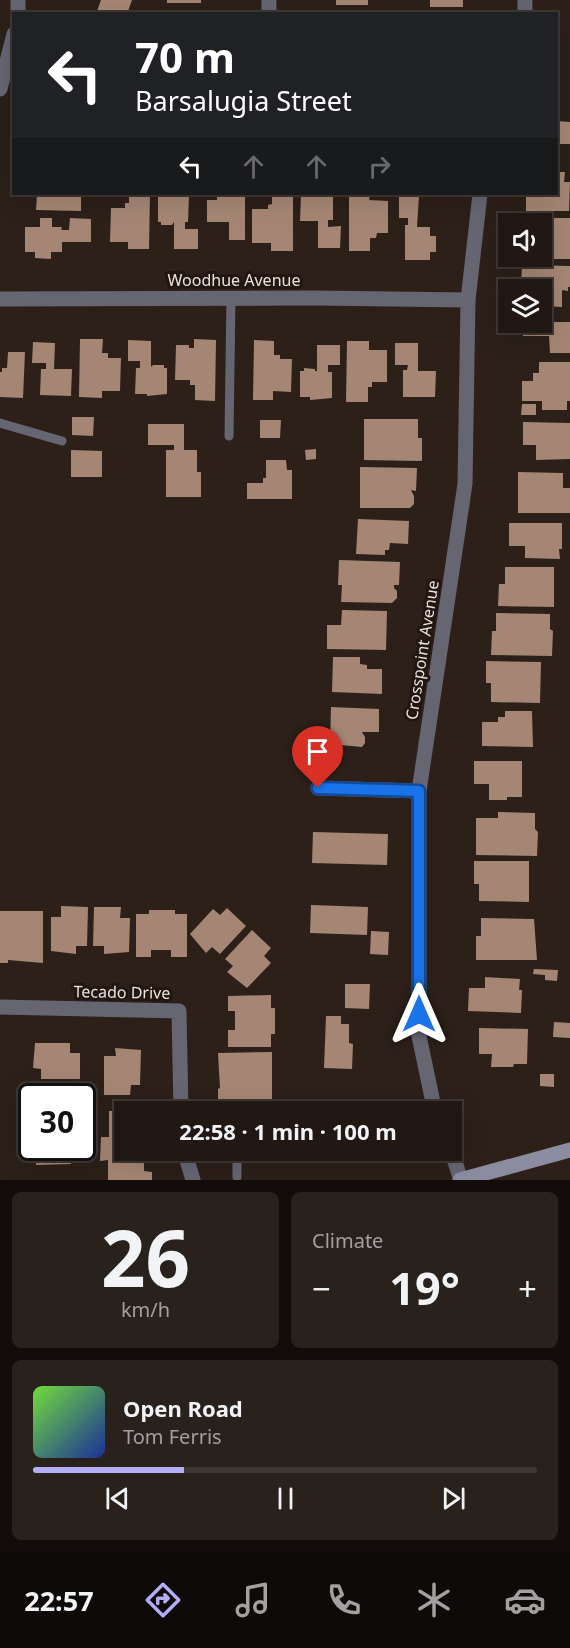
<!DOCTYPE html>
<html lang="en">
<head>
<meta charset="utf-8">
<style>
  :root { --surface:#211813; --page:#29211c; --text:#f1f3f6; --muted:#a2a0a0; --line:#3e3733; --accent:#b3adf9 }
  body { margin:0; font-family:"Noto Sans",sans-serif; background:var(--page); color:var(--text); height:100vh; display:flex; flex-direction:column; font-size:22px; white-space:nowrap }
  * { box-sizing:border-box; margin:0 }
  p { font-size:20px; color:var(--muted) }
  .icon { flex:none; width:33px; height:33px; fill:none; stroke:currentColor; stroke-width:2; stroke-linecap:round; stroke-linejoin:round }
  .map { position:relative; height:1180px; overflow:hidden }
  .panel { display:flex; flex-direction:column; gap:12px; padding:12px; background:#120d0a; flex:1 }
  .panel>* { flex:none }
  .top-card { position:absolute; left:12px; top:12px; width:546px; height:183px; border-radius:0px; box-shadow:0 6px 24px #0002,0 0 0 2px var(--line); background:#202124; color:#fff; overflow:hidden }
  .fabs { position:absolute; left:498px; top:213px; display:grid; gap:12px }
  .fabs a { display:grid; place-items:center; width:54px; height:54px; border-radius:0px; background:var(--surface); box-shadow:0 6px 24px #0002,0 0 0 2px var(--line); font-size:30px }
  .speed { position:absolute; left:18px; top:1083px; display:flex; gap:12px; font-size:30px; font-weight:700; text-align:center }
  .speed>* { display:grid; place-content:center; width:78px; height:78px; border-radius:50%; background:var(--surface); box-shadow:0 6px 24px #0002,0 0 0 2px var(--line); line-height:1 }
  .speed .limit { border:3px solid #111; border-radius:9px; background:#fff; color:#111 }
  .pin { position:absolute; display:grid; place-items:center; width:51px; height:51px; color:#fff; margin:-62px -26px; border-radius:50% 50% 50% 0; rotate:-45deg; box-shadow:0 0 6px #0007 }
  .pin .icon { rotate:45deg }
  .me { position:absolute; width:66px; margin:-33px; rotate:0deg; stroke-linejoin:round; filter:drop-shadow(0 0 4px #0008) }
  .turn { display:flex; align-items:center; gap:21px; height:126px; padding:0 24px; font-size:27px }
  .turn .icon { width:78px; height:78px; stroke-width:2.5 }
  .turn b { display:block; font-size:42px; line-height:51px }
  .lanes { display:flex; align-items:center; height:57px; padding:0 24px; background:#0003; justify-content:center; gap:30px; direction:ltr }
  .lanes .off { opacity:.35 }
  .big { font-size:45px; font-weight:700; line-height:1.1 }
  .panel .card { flex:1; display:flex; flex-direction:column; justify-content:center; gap:9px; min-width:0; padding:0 21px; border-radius:9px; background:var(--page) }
  .panel .dial { align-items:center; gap:0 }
  .dial b { font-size:78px; line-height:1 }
  .song { display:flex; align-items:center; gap:18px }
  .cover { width:72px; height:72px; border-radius:9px; background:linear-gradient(135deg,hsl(100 70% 55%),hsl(230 70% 35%)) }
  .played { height:6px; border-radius:3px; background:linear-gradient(90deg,var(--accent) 30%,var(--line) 30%) }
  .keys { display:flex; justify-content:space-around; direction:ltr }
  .heat { display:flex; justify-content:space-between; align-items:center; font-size:33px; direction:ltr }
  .panel .tiles { flex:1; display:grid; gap:12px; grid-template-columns:1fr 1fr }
  .card:last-child { grid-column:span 2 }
  .trip { position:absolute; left:114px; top:1101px; width:348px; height:60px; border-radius:0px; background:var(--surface); box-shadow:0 6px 24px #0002,0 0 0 2px var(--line); font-weight:700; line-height:60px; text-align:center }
  .dock { display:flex; height:96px; justify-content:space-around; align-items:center; background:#0d0a08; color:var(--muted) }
  .dock .icon { width:42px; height:42px }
  .dock .active { color:var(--accent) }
  .dock b { font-size:27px; color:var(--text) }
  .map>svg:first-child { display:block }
  .building { fill:#a58674 }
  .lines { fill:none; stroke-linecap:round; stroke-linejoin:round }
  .service { stroke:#666673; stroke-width:9 }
  .minor { stroke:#666673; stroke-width:15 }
  .secondary { stroke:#8c8ca1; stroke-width:15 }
  .route-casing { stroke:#114b97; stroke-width:15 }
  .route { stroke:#1a73e8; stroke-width:10 }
  .labels { text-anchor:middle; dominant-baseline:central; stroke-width:6; stroke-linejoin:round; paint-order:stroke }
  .street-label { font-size:16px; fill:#ebe2dd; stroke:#221610 }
</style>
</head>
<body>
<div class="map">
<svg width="570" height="1180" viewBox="0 0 570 1180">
  <rect width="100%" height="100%" fill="#2c2019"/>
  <g class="building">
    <polygon points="101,0 132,0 127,14 96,14"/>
    <rect x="167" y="0" width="34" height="3"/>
    <rect x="336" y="0" width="32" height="5"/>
    <rect x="430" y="0" width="33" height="7"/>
    <polygon points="556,121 570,122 570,144 556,144"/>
    <polygon points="556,172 565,172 564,182 570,182 569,211 526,211 526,194 556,194"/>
    <polygon points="52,194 81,194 81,211 36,210 37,195 52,195"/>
    <polygon points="129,194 150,194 149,249 128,249 128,242 110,242 111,208 125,208 125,203 129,203"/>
    <polygon points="167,194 189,196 188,222 185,222 185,229 198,229 198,249 174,249 174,222 172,225 161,225 161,222 158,222 158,196 167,196"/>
    <polygon points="272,194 293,194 293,251 271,251 271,243 252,243 252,209 268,209 268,205 272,204"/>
    <polygon points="349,194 370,194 369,200 388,201 388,233 377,233 376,238 370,238 370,251 349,251"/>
    <polygon points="217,195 245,195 245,240 229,240 229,222 207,222 207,200 217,200"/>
    <polygon points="301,195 333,195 333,220 328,220 328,227 341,226 340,248 318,248 318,221 300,221"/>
    <polygon points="399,196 419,196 417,227 430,227 430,236 436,236 436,252 430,252 430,260 405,260 405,225 408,225 408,218 399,218"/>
    <polygon points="40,218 52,218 52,227 62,227 61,230 69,230 70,218 91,219 91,242 62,242 62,252 51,252 51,259 35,258 35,252 25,252 25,227 40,227"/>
    <polygon points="540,218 570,218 570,259 519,259 519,256 542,256"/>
    <polygon points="522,265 570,266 570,287 568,287 568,291 562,290 562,307 542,306 542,290 521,288"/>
    <polygon points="523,322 543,322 543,326 549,326 549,322 570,322 570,353 550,353 549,336 523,336"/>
    <polygon points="80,339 103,339 102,353 108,353 108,358 121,358 120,391 102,391 102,398 79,397"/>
    <polygon points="194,339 216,340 215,401 195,400 195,385 190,385 190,380 175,380 176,345 189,345 189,348 194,348"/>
    <polygon points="128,340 151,341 151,367 153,365 164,365 164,368 167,368 167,394 147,396 147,394 135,394 136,368 140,368 140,361 128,361"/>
    <polygon points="254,340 274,341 274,355 280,355 280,359 292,359 291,392 273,391 273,400 253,400"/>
    <polygon points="347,341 369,341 369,350 387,350 387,382 372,382 372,387 368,387 368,402 346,402"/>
    <polygon points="33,342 55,343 54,369 72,369 71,396 40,395 41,369 46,369 46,363 32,363"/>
    <polygon points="395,343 418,343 418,371 436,371 435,397 403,397 403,370 407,370 408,365 395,365"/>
    <polygon points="317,345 340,345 340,365 328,365 328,372 332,372 332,398 310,400 310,397 300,397 300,371 304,371 304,368 315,369 315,371 317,371"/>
    <polygon points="8,352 25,352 23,398 0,397 0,372 2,372 2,368 7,368"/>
    <polygon points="539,362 570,362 570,401 567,401 567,410 542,410 542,401 522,401 522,381 533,381 533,373 539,373"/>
    <polygon points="522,404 536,404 536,415 521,415"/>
    <polygon points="72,417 94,417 93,436 72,435"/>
    <polygon points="364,419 418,419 418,438 422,438 422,461 364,460"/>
    <polygon points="260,420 281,420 280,438 260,438"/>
    <polygon points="523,422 570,423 570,459 536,460 536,445 523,445"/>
    <polygon points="148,424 184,424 184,450 197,450 197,472 201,472 201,497 166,497 166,450 174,450 174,445 148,445"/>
    <polygon points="316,449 316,459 306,460 305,450"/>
    <polygon points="71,450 102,451 102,477 71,477"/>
    <polygon points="266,460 286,460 287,470 292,470 292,499 247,499 247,483 263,483 263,478 266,478"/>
    <polygon points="360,467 417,468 416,491 411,490 414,496 414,504 410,508 360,508"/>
    <polygon points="518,472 563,473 563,488 570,488 570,513 518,513"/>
    <polygon points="358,519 409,521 408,544 390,543 389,550 385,550 385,555 356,554"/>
    <polygon points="509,523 562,523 562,549 559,549 560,559 525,558 525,546 509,546"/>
    <polygon points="339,560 400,562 399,585 394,585 394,588 397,591 397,598 392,603 341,602 342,585 338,585"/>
    <polygon points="505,567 554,567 554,607 498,606 499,584 505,584"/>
    <polygon points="342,610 387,611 386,650 327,649 327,625 341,625"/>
    <polygon points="496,613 550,614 550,629 553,631 552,656 491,655 492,631 496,631"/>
    <polygon points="333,657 360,657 360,664 367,665 367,669 382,669 382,694 332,692"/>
    <polygon points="486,661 541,662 540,703 491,702 491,683 486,683"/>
    <polygon points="331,707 379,709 379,732 362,732 365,737 365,743 362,747 330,744"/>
    <polygon points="505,711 532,711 533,747 482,746 482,722 498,722 498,717 505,717"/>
    <polygon points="474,761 522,761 522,797 507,797 507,800 489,800 489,784 474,784"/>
    <polygon points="498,812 535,813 535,829 538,832 537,856 476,855 476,818 498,818"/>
    <polygon points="313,832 388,834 387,865 312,863"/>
    <polygon points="474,861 529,861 529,902 479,901 479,884 474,884"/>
    <polygon points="311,905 368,907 367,935 310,933"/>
    <polygon points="61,906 88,907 87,946 76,946 76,954 51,951 51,917 61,917"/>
    <polygon points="94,907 121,907 120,918 130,918 129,952 104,954 104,946 93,946"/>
    <polygon points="227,908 246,926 220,954 212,947 206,953 190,934 213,909 220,915"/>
    <polygon points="149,910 175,910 175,914 187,914 187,957 171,957 171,950 151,950 151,957 136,957 136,914 149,914"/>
    <polygon points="0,911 43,911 43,963 8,960 8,963 0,963"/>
    <polygon points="481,918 534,919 537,960 476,960 476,936 481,936"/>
    <polygon points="252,930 271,948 264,956 271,963 247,988 227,972 233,966 225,959"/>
    <polygon points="371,931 389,932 388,955 370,954"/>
    <polygon points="534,969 558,970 557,981 545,980 545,975 533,974"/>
    <polygon points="485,977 520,979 519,990 522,990 521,1013 468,1011 469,988 485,988"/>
    <polygon points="345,984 370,984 369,1009 345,1008"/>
    <polygon points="271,995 271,1008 275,1008 275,1034 271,1034 271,1047 228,1047 228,1030 235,1030 235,1011 228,1011 228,996"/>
    <polygon points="326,1016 341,1016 341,1024 349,1024 349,1043 353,1044 352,1069 324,1068"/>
    <polygon points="554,1022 570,1023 570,1038 553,1037"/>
    <polygon points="479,1028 528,1029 527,1064 514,1064 513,1067 491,1067 492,1054 479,1054"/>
    <polygon points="35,1043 70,1043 70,1053 80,1053 80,1079 41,1079 41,1069 33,1068"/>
    <polygon points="115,1048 141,1050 140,1085 131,1085 130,1095 104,1095 104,1056 116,1056"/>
    <polygon points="272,1052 272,1104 218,1104 218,1089 220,1088 218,1053"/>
    <polygon points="540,1074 554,1074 554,1087 540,1086"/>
    <rect x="36" y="1088" width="35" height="8"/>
    <polygon points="109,1111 124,1111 124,1150 137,1150 137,1160 144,1160 144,1171 152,1172 152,1180 108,1180 108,1160 100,1161 101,1137 109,1137"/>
    <polygon points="34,1148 81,1148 81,1155 71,1155 71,1164 36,1165 36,1152 34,1152"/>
  </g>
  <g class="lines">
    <g class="service">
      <polyline points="0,423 62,441"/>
      <polyline points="229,436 231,298"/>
      <polyline points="237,1150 237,1177"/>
    </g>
    <g class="minor">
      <polyline points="18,0 18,14"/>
      <polyline points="269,0 269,14"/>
      <polyline points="525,0 525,14"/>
      <polyline points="0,89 14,34"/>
      <polyline points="0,299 315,298 468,300"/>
      <polyline points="318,788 419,791"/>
      <polyline points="0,1007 179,1011 181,1112"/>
      <polyline points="435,1112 419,1036 419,791 465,484 468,300 480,194"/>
      <polyline points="184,1150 193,1180"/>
      <polyline points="451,1150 461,1180"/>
    </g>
    <polyline class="secondary" points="460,1180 570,1150"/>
  </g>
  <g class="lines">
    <g class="route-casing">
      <polyline id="route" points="318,788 419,791 419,1014"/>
    </g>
    <use href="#route" class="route"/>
  </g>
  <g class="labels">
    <g class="street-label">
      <text x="234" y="280">Woodhue Avenue</text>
      <text transform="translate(422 650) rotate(-81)">Crosspoint Avenue</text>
      <text transform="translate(122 992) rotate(1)">Tecado Drive</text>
    </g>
  </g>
</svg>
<div class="fabs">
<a><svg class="icon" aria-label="sound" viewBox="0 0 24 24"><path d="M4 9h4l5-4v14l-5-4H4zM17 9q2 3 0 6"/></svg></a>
<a><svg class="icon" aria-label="layers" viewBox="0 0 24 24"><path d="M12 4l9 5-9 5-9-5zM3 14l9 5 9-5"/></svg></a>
</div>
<div class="speed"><div class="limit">30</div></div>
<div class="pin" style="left:318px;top:788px;background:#d93025"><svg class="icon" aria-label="arrive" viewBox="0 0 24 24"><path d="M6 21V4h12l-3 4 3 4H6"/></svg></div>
<svg class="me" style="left:419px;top:1014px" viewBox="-20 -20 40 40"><path d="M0-17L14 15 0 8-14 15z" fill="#1a73e8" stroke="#fff" stroke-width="4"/></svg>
<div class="trip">22:58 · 1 min · 100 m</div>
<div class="top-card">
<div class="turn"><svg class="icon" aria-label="left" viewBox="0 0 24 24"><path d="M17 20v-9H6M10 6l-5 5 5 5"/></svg><div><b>70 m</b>Barsalugia Street</div></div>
<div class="lanes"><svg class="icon" aria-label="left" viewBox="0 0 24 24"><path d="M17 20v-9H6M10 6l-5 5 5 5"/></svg><svg class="icon off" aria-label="ahead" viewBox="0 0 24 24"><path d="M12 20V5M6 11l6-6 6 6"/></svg><svg class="icon off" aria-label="ahead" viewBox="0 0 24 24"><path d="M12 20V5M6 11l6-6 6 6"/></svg><svg class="icon off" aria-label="right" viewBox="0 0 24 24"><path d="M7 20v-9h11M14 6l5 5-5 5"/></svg></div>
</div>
</div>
<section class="panel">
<div class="tiles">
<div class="card dial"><b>26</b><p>km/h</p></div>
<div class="card"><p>Climate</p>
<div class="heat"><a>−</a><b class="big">19°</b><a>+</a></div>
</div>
<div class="card">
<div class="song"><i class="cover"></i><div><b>Open Road</b><p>Tom Ferris</p></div></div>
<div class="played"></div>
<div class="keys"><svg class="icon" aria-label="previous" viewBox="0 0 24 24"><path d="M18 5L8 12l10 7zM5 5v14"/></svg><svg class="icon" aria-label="pause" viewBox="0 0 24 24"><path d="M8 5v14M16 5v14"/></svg><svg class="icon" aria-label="next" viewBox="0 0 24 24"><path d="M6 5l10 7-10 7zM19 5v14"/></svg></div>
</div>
</div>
</section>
<nav class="dock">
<b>22:57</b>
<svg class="icon active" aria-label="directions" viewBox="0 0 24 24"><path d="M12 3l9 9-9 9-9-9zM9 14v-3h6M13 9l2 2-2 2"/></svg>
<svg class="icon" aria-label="music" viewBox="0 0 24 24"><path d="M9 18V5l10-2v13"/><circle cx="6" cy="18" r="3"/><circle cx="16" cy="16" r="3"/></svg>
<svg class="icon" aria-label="phone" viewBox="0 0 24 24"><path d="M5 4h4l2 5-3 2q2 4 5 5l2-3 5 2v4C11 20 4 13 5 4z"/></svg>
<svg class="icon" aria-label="climate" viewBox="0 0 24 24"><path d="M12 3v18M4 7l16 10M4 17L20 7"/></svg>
<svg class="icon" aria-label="car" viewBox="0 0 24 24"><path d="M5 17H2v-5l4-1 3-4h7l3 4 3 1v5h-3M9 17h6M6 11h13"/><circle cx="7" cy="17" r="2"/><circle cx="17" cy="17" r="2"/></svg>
</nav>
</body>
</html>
